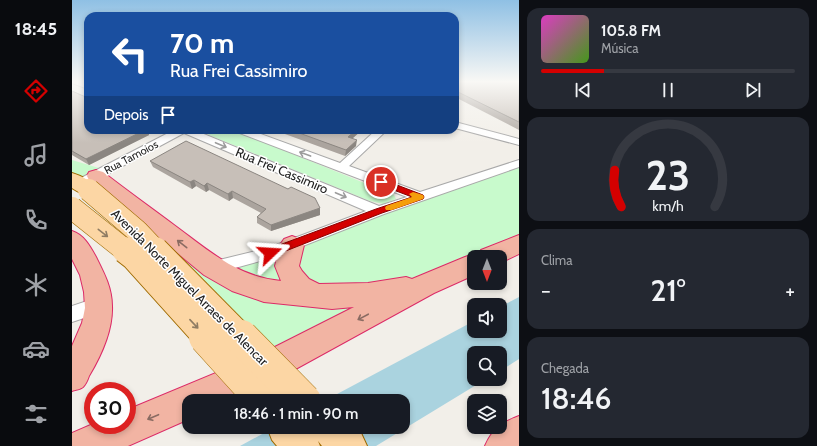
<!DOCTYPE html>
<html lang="pt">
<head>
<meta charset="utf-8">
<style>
  :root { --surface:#171b24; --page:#242831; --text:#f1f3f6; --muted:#9ea1a6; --line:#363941; --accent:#d40000 }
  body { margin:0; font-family:Cabin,sans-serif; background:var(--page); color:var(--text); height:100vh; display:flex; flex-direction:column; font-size:15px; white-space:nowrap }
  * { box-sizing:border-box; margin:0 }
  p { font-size:13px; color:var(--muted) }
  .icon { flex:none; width:22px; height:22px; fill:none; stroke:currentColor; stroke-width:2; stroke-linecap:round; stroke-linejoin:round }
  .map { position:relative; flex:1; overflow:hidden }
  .side { display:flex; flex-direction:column; gap:8px; padding:8px; background:#0d0f14; width:298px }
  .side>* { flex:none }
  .guide { position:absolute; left:12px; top:12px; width:375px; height:122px; border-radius:12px; box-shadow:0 2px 6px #0003; background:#1a4fa0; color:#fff; overflow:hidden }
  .needle { width:26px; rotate:180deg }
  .fabs { position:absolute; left:395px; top:250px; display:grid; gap:8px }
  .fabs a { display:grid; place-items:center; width:40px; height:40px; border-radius:8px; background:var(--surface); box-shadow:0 2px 6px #0003; font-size:20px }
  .speed { position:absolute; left:12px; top:382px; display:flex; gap:8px; font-size:20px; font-weight:700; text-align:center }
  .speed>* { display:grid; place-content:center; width:52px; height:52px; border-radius:50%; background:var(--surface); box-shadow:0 2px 6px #0003; line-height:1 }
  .speed .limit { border:6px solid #d22; background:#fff; color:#111 }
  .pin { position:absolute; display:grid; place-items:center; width:34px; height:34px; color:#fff; margin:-17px; border:2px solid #fff; border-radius:50%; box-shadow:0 1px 4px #0007 }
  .me { position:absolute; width:44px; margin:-22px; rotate:70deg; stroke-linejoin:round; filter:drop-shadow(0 0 3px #0008) }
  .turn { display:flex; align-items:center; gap:14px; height:84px; padding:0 20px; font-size:18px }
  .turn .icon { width:52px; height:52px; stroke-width:2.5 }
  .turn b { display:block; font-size:28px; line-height:34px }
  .then { display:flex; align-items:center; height:38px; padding:0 20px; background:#0003; gap:8px; font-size:15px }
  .big { font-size:30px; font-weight:600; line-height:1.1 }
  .side .widget { flex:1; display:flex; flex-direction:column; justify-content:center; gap:6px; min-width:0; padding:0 14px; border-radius:12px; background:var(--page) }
  .side .dial { align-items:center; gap:0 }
  .dial svg { height:104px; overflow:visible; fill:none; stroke:var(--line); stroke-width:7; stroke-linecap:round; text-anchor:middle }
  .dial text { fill:var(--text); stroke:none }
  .song { display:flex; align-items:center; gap:12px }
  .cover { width:48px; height:48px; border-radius:6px; background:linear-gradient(135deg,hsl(310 70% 55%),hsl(100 70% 35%)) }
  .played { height:4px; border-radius:2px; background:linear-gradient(90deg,var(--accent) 25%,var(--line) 25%) }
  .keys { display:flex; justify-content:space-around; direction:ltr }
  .heat { display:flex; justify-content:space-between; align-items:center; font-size:22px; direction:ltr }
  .trip { position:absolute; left:110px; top:394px; width:228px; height:40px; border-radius:12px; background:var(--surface); box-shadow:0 2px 6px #0003; font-weight:600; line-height:40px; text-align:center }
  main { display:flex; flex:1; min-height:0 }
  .tabs { display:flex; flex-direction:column; width:72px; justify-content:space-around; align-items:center; background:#090b0e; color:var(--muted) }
  .tabs .icon { width:28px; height:28px }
  .tabs .active { color:var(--accent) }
  .tabs b { font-size:18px; color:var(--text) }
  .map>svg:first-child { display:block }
  .park { fill:#c8facc }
  .water { fill:#aad3df }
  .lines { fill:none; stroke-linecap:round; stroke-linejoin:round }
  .minor-casing { stroke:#a9a9a9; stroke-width:2 }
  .primary-casing { stroke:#a06b00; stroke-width:2 }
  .trunk-casing { stroke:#dc2a67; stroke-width:2 }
  .minor { fill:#fff; fill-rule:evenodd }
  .primary { fill:#fcd6a4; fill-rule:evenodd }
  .trunk { fill:#f2b4a3; fill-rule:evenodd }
  .primary-bridge-far2-casing { stroke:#a06b00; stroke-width:23; stroke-linecap:butt }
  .primary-bridge-far1-casing { stroke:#a06b00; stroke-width:28; stroke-linecap:butt }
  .primary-bridge-casing { stroke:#a06b00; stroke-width:35; stroke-linecap:butt }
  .primary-bridge-far2 { stroke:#fcd6a4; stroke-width:22 }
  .primary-bridge-far1 { stroke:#fcd6a4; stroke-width:26 }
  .primary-bridge { stroke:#fcd6a4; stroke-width:34 }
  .wall { fill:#aba49e }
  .shaded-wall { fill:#8b8681 }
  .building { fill:#c7bfb8; stroke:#8b8681 }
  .oneway { stroke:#9c9c9c }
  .oneway2 { stroke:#8f7c63 }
  .oneway3 { stroke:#8a6b62 }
  .route { fill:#d40000; stroke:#8a0000 }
  .slow { fill:#f59e0b }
  .labels { text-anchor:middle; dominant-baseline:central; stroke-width:3; stroke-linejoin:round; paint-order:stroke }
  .far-street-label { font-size:11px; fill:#222; stroke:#fff }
  .street-label { font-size:13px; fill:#222; stroke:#fff }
</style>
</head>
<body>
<main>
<nav class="tabs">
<b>18:45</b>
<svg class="icon active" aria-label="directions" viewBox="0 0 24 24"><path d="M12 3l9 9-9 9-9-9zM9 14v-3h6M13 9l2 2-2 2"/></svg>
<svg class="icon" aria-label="music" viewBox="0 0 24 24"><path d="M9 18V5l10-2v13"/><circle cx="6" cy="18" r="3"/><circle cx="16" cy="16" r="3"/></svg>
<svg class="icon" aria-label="phone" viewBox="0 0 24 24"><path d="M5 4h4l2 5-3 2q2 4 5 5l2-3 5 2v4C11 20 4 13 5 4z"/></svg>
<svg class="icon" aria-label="climate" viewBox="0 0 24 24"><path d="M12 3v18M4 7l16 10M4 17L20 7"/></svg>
<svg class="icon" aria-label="car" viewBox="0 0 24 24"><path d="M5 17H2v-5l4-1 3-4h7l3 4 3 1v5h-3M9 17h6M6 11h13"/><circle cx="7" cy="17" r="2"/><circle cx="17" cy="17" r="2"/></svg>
<svg class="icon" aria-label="filters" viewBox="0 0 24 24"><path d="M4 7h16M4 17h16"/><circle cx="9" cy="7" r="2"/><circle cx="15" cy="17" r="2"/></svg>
</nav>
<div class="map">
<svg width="447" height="446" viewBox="0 0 447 446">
  <rect width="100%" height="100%" fill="#f2efe9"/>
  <g class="park">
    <polygon points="135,130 162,130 322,195 324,199 311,204 298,201 137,135 134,132"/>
    <polygon points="0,160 37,171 32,178 137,256 152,260 169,258 447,163 447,244 418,257 402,257 213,359 0,179"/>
  </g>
  <polygon class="water" points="447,297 447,359 428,371 428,353 402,353 402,379 414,379 304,446 168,446 203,427 331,427 331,401 252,401 402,321 402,331 428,331 428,307"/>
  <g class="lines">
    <g class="minor-casing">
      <g id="minor">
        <polygon points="0,81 7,81 16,84 16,89 0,83"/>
        <polygon points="383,122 447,139 447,145 383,128"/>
        <polygon points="102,130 122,130 307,206 335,197 165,132 164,130 178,130 268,163 304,130 315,130 277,166 348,192 447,160 447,167 312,214 203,257 141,274 135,273 133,268 135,263 196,248 294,211 112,133 19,183 11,183 9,180 11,177"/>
        <polygon points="27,297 33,299 36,305 33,311 0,322 0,306"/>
      </g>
    </g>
    <g class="primary-casing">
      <g id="primary">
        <path d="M0,173C10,176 21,182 27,190L24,194C14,197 8,193 0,188Z"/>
        <polygon points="195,427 237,427 241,431 239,427 283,427 289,433 295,446 250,446 246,441 248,446 205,446 200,440"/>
      </g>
    </g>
    <g class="trunk-casing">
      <g id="trunk">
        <path d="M24,170L31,172C54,190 78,207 102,225C136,250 165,277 209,281L203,266L208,245L212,239L220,236L228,239L232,245L227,266L230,271L237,279L247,284L296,283L334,277L340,279L393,257L402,254L407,256L409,250L447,235V254L428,263V257H402V275L362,293L209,377L158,401H117V419L56,446H0V433L21,424L55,425V410L187,355L282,307L260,309L192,302L160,291L132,275L17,180L15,176L17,172Z"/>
        <path d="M0,231C12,235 18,246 24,257C32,273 40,288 40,306C41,330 29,356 17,376C16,379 14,384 11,387C9,389 3,390 0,391V346L10,323L13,308L12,292L8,275L0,259Z"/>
        <path d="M447,416V446H413C421,428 429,423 447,416Z"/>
      </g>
    </g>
    <use href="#minor" class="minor"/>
    <use href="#primary" class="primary"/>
    <use href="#trunk" class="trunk"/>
    <g class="primary-bridge-far2-casing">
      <g id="primary-bridge-far2">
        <polyline points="17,190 65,231 84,251"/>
        <polyline points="0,208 54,251"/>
      </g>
    </g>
    <g class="primary-bridge-far1-casing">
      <g id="primary-bridge-far1">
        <polyline points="53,250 62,257 135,338"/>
        <polyline points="83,250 170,338"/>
      </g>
    </g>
    <g class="primary-bridge-casing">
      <g id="primary-bridge">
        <polyline points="134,337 192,401"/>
        <polyline points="169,337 232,401"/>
      </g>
    </g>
    <use href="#primary-bridge-far2" class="primary-bridge-far2"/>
    <use href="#primary-bridge-far1" class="primary-bridge-far1"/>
    <use href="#primary-bridge" class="primary-bridge"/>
  </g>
  <g class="wall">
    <polygon points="383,81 447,81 447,130 383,97"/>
    <polygon points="0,91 16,130 76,130 77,135 17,165 0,155"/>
    <polygon points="202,130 290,130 281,138 284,146 273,156"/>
    <polygon points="78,161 248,208 248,215 199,231 185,223 185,217 189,213 161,198 157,201 137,190 134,192 124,186 120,189 81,167"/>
  </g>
  <g class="shaded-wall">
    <polygon points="73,130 76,130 77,135 17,165 14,159"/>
    <polygon points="284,130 290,130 275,143 276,137"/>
    <polygon points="285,140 284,146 273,156 274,150"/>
    <polygon points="122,180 124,186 120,189 118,182"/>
    <polygon points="135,183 137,190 134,192 132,186"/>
    <polygon points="160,191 161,198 157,201 156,194"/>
    <polygon points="248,208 248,215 199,231 199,225"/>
  </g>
  <g class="building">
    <polygon points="383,81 447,81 447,122 384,91 383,91"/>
    <polygon points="0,91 16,98 16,130 73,130 14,159 0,151"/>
    <polygon points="219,130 284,130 276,137 285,140 274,150"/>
    <polygon points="114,141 216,189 219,187 243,198 248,208 199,225 185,217 194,209 160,191 156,194 135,183 132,186 122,180 118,182 78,161"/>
  </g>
  <defs><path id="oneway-shaft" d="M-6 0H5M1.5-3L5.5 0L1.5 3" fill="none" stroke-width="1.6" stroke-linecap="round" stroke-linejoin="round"/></defs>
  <g class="oneway">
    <use href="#oneway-shaft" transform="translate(149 145) rotate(23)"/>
    <use href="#oneway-shaft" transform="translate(233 154) rotate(-160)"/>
    <use href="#oneway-shaft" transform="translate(269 195) rotate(23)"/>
  </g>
  <g class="oneway2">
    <use href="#oneway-shaft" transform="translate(31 233) rotate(38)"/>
    <use href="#oneway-shaft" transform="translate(122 324) rotate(47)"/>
  </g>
  <g class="oneway3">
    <use href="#oneway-shaft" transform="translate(110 244) rotate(-142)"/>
    <use href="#oneway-shaft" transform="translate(291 317) rotate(152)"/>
    <use href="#oneway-shaft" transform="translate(81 417) rotate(157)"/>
  </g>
  <linearGradient id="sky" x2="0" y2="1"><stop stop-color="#8fc0e4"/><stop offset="0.57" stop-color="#f9f8f5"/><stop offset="1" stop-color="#f9f8f5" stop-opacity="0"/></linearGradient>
  <rect width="447" height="143" fill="url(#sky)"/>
  <polygon class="route" points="306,180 312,180 351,195 352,197 351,199 310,213 201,256 194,256 193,253 194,250 304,209 340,197 306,184"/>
  <polygon class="slow" points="341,192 351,195 352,197 351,199 320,210 314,210 313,208 314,206 340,197 337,194"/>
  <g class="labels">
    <g class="far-street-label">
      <text transform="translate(59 157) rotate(-28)">Rua Tamoios</text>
    </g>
    <g class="street-label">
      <text transform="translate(210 170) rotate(23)">Rua Frei Cassimiro</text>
      <text transform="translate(118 287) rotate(45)">Avenida Norte Miguel Arraes de Alencar</text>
    </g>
  </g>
</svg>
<div class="fabs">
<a><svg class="needle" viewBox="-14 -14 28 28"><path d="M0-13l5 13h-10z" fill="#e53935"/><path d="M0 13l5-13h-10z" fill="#9ea1a6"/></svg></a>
<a><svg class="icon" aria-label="sound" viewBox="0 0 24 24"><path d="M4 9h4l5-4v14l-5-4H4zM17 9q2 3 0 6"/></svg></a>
<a><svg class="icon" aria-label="search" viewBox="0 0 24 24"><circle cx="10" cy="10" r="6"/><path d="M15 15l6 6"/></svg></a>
<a><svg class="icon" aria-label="layers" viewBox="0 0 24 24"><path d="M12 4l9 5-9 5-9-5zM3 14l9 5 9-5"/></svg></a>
</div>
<div class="speed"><div class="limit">30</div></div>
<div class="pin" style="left:309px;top:182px;background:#d93025"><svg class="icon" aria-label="arrive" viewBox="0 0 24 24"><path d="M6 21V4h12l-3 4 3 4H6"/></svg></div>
<svg class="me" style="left:198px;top:253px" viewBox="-20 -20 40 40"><path d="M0-17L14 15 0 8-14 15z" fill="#d40000" stroke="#fff" stroke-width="4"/></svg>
<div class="trip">18:46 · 1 min · 90 m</div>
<div class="guide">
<div class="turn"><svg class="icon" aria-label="left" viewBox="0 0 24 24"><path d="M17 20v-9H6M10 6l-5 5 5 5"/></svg><div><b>70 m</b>Rua Frei Cassimiro</div></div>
<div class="then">Depois<svg class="icon" aria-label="arrive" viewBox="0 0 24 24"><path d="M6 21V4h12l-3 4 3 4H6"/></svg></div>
</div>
</div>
<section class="side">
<div class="widget">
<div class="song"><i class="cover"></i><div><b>105.8 FM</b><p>Música</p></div></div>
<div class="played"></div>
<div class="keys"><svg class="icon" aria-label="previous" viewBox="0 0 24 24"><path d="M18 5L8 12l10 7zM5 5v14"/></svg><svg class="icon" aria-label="pause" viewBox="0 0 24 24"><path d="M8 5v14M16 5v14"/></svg><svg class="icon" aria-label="next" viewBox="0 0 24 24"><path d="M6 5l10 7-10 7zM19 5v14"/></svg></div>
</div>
<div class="widget dial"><svg viewBox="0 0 100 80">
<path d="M14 69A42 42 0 1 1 86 69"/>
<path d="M14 69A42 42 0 0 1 9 41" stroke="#d40000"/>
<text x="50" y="56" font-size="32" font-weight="700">23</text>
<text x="50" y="72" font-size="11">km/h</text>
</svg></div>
<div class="widget"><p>Clima</p>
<div class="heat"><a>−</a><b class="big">21°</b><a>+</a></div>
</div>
<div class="widget"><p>Chegada</p><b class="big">18:46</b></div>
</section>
</main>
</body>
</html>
